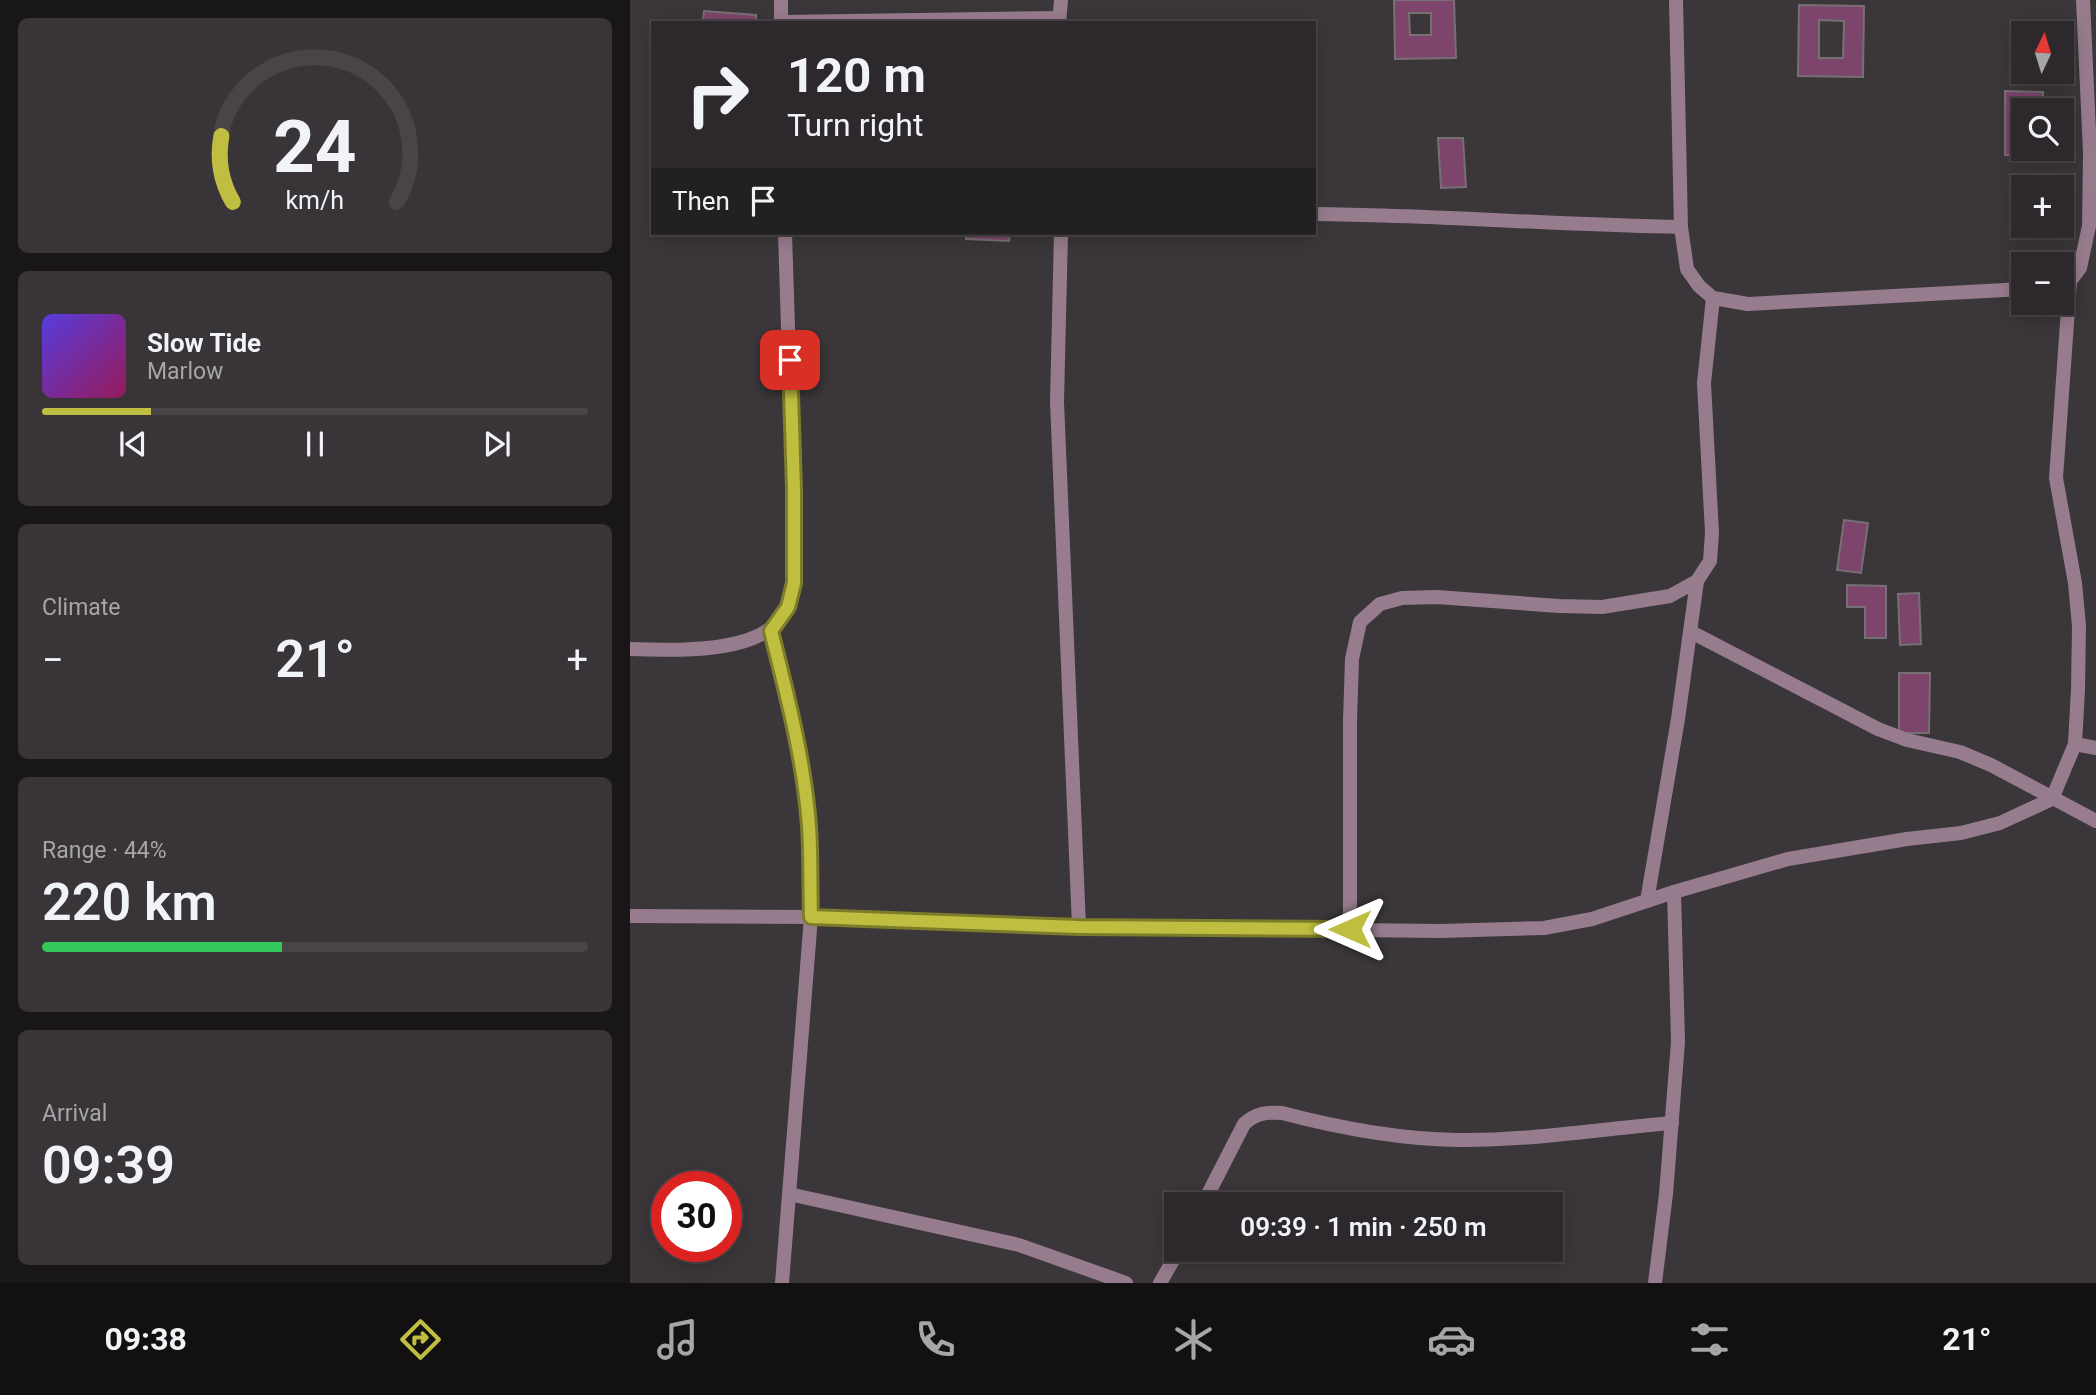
<!DOCTYPE html>
<html lang="en">
<head>
<meta charset="utf-8">
<style>
  :root { --surface:#2c282b; --page:#383437; --text:#f1f3f6; --muted:#a6a6a9; --line:#484447; --accent:#c0be40 }
  body { margin:0; font-family:Roboto,sans-serif; background:var(--page); color:var(--text); height:100vh; display:flex; flex-direction:column; font-size:26px; white-space:nowrap }
  * { box-sizing:border-box; margin:0 }
  p { font-size:23px; color:var(--muted) }
  .icon { flex:none; width:38px; height:38px; fill:none; stroke:currentColor; stroke-width:2; stroke-linecap:round; stroke-linejoin:round }
  .map { position:relative; flex:1; overflow:hidden }
  .panel { display:flex; flex-direction:column; gap:18px; padding:18px; background:#181618; width:630px }
  .panel>* { flex:none }
  .top-card { position:absolute; left:21px; top:21px; width:665px; height:214px; border-radius:0px; box-shadow:0 4px 18px #0003,0 0 0 2px var(--line); background:#2c282b; color:var(--text); overflow:hidden }
  .needle { width:46px; rotate:4deg }
  .fabs { position:absolute; left:1381px; top:21px; display:grid; gap:14px }
  .fabs a { display:grid; place-items:center; width:63px; height:63px; border-radius:0px; background:var(--surface); box-shadow:0 4px 18px #0003,0 0 0 2px var(--line); font-size:35px }
  .speed { position:absolute; left:21px; top:1171px; display:flex; gap:14px; font-size:35px; font-weight:700; text-align:center }
  .speed>* { display:grid; place-content:center; width:91px; height:91px; border-radius:50%; background:var(--surface); box-shadow:0 4px 18px #0003,0 0 0 2px var(--line); line-height:1 }
  .speed .limit { border:10px solid #d22; background:#fff; color:#111 }
  .pin { position:absolute; display:grid; place-items:center; width:60px; height:60px; color:#fff; margin:-30px; border-radius:14px; box-shadow:0 4px 10px #0006 }
  .me { position:absolute; width:77px; margin:-38px; rotate:270deg; stroke-linejoin:round; filter:drop-shadow(0 0 5px #0008) }
  .turn { display:flex; align-items:center; gap:24px; height:147px; padding:0 21px; font-size:32px }
  .turn .icon { width:91px; height:91px; stroke-width:2.5 }
  .turn b { display:block; font-size:49px; line-height:60px }
  .then { display:flex; align-items:center; height:66px; padding:0 21px; background:#0003; gap:14px; font-size:26px }
  .big { font-size:52px; font-weight:600; line-height:1.1 }
  .panel .tile { flex:1; display:flex; flex-direction:column; justify-content:center; gap:10px; min-width:0; padding:0 24px; border-radius:10px; background:var(--page) }
  .panel .dial { align-items:center; gap:0 }
  .dial svg { height:182px; overflow:visible; fill:none; stroke:var(--line); stroke-width:7; stroke-linecap:round; text-anchor:middle }
  .dial text { fill:var(--text); stroke:none }
  .song { display:flex; align-items:center; gap:21px }
  .cover { width:84px; height:84px; border-radius:10px; background:linear-gradient(135deg,hsl(250 70% 55%),hsl(330 70% 35%)) }
  .played { height:7px; border-radius:4px; background:linear-gradient(90deg,var(--accent) 20%,var(--line) 20%) }
  .keys { display:flex; justify-content:space-around; direction:ltr }
  .heat { display:flex; justify-content:space-between; align-items:center; font-size:38px; direction:ltr }
  .charge { height:10px; border-radius:5px; background:linear-gradient(90deg,#34c759 44%,var(--line) 0) }
  .trip { position:absolute; left:534px; top:1192px; width:399px; height:70px; border-radius:0px; background:var(--surface); box-shadow:0 4px 18px #0003,0 0 0 2px var(--line); font-weight:600; line-height:70px; text-align:center }
  .tab-bar { display:flex; height:112px; justify-content:space-around; align-items:center; background:#121011; color:var(--muted) }
  .tab-bar .icon { width:49px; height:49px }
  .tab-bar .active { color:var(--accent) }
  .tab-bar b { font-size:32px; color:var(--text) }
  main { display:flex; flex:1; min-height:0 }
  .map>svg:first-child { display:block }
  .building { fill:#7d456c; stroke:#757073; stroke-width:2; fill-rule:evenodd }
  .lines { fill:none; stroke-linecap:round; stroke-linejoin:round }
  .street { stroke:#977c8d; stroke-width:14 }
  .route-casing { stroke:#7d7c2a; stroke-width:18 }
  .route { stroke:#c0be40; stroke-width:12 }
</style>
</head>
<body>
<main>
<section class="panel">
<div class="tile dial"><svg viewBox="0 0 100 80">
<path d="M14 69A42 42 0 1 1 86 69"/>
<path d="M14 69A42 42 0 0 1 9 40" stroke="#c0be40"/>
<text x="50" y="56" font-size="32" font-weight="700">24</text>
<text x="50" y="72" font-size="11">km/h</text>
</svg></div>
<div class="tile">
<div class="song"><i class="cover"></i><div><b>Slow Tide</b><p>Marlow</p></div></div>
<div class="played"></div>
<div class="keys"><svg class="icon" aria-label="previous" viewBox="0 0 24 24"><path d="M18 5L8 12l10 7zM5 5v14"/></svg><svg class="icon" aria-label="pause" viewBox="0 0 24 24"><path d="M8 5v14M16 5v14"/></svg><svg class="icon" aria-label="next" viewBox="0 0 24 24"><path d="M6 5l10 7-10 7zM19 5v14"/></svg></div>
</div>
<div class="tile"><p>Climate</p>
<div class="heat"><a>−</a><b class="big">21°</b><a>+</a></div>
</div>
<div class="tile"><p>Range · 44%</p><b class="big">220 km</b><div class="charge"></div></div>
<div class="tile"><p>Arrival</p><b class="big">09:39</b></div>
</section>
<div class="map">
<svg width="1466" height="1283" viewBox="0 0 1466 1283">
  <rect width="100%" height="100%" fill="#3a3639"/>
  <g class="building">
    <path d="M764,0H824L826,58L765,59ZM779,13H801V35H780Z"/>
    <path d="M1169,5L1234,6L1233,77L1168,76ZM1189,20L1214,21L1213,58H1189Z"/>
    <polygon points="74,11 126,15 126,23 73,23"/>
    <polygon points="1375,91 1413,92 1413,110 1393,110 1393,149 1413,149 1413,156 1375,155"/>
    <polygon points="808,138 833,138 836,187 811,188"/>
    <polygon points="337,233 380,233 379,241 336,239"/>
    <polygon points="1214,520 1238,523 1231,573 1207,570"/>
    <polygon points="1217,585 1256,586 1256,638 1235,638 1235,607 1217,607"/>
    <polygon points="1289,593 1291,644 1270,645 1268,594"/>
    <polygon points="1269,673 1300,673 1299,733 1269,733"/>
  </g>
  <g class="lines">
    <g class="street">
      <polyline points="1046,0 1051,227 1057,269 1069,286 1083,298 1118,304 1393,289"/>
      <polyline points="151,22 429,18"/>
      <polyline points="151,23 151,0"/>
      <polyline points="429,23 431,0"/>
      <path d="M684,214C807,215 929,225 1051,227"/>
      <polyline points="431,233 427,402 449,927"/>
      <polyline points="1433,283 1440,281 1450,268 1459,226 1460,153 1453,0"/>
      <polyline points="141,631 164,723 172,771 179,826 181,917 152,1283"/>
      <polyline points="1061,632 1248,729 1277,740 1330,752 1361,765 1466,821"/>
      <path d="M0,649C46,650 137,656 158,607C166,589 164,567 165,548L155,233"/>
      <polyline points="1445,744 1466,748"/>
      <polyline points="1017,901 1048,719 1067,581"/>
      <polyline points="0,916 181,917 449,927 810,931 914,928 962,919 1044,892 1158,859 1277,839 1331,833 1370,823 1422,799 1445,744 1448,689 1449,626 1445,583 1426,478 1440,281"/>
      <polyline points="720,929 720,721 722,659 730,622 750,604 772,598 807,597 929,606 972,607 1040,596 1067,581 1080,561 1082,533 1074,383 1083,298"/>
      <polyline points="159,1194 389,1245 496,1283"/>
      <path d="M573,1204L614,1124C626,1113 636,1112 652,1113C709,1128 768,1139 827,1140C898,1141 971,1129 1042,1123"/>
      <polyline points="530,1283 549,1250"/>
      <polyline points="1025,1283 1036,1194 1048,1042 1044,892"/>
    </g>
  </g>
  <g class="lines">
    <g class="route-casing">
      <path id="route" d="M160,360L164,489V583L158,607L141,631C157,695 174,759 179,826C181,856 180,887 181,917L449,927L720,929"/>
    </g>
    <use href="#route" class="route"/>
  </g>
</svg>
<div class="fabs">
<a><svg class="needle" viewBox="-14 -14 28 28"><path d="M0-13l5 13h-10z" fill="#e53935"/><path d="M0 13l5-13h-10z" fill="#a6a6a9"/></svg></a>
<a><svg class="icon" aria-label="search" viewBox="0 0 24 24"><circle cx="10" cy="10" r="6"/><path d="M15 15l6 6"/></svg></a>
<a>+</a>
<a>−</a>
</div>
<div class="speed"><div class="limit">30</div></div>
<div class="pin" style="left:160px;top:360px;background:#d93025"><svg class="icon" aria-label="arrive" viewBox="0 0 24 24"><path d="M6 21V4h12l-3 4 3 4H6"/></svg></div>
<svg class="me" style="left:720px;top:929px" viewBox="-20 -20 40 40"><path d="M0-17L14 15 0 8-14 15z" fill="#c0be40" stroke="#fff" stroke-width="4"/></svg>
<div class="trip">09:39 · 1 min · 250 m</div>
<div class="top-card">
<div class="turn"><svg class="icon" aria-label="right" viewBox="0 0 24 24"><path d="M7 20v-9h11M14 6l5 5-5 5"/></svg><div><b>120 m</b>Turn right</div></div>
<div class="then">Then<svg class="icon" aria-label="arrive" viewBox="0 0 24 24"><path d="M6 21V4h12l-3 4 3 4H6"/></svg></div>
</div>
</div>
</main>
<nav class="tab-bar">
<b>09:38</b>
<svg class="icon active" aria-label="directions" viewBox="0 0 24 24"><path d="M12 3l9 9-9 9-9-9zM9 14v-3h6M13 9l2 2-2 2"/></svg>
<svg class="icon" aria-label="music" viewBox="0 0 24 24"><path d="M9 18V5l10-2v13"/><circle cx="6" cy="18" r="3"/><circle cx="16" cy="16" r="3"/></svg>
<svg class="icon" aria-label="phone" viewBox="0 0 24 24"><path d="M5 4h4l2 5-3 2q2 4 5 5l2-3 5 2v4C11 20 4 13 5 4z"/></svg>
<svg class="icon" aria-label="climate" viewBox="0 0 24 24"><path d="M12 3v18M4 7l16 10M4 17L20 7"/></svg>
<svg class="icon" aria-label="car" viewBox="0 0 24 24"><path d="M5 17H2v-5l4-1 3-4h7l3 4 3 1v5h-3M9 17h6M6 11h13"/><circle cx="7" cy="17" r="2"/><circle cx="17" cy="17" r="2"/></svg>
<svg class="icon" aria-label="filters" viewBox="0 0 24 24"><path d="M4 7h16M4 17h16"/><circle cx="9" cy="7" r="2"/><circle cx="15" cy="17" r="2"/></svg>
<b>21°</b>
</nav>
</body>
</html>
